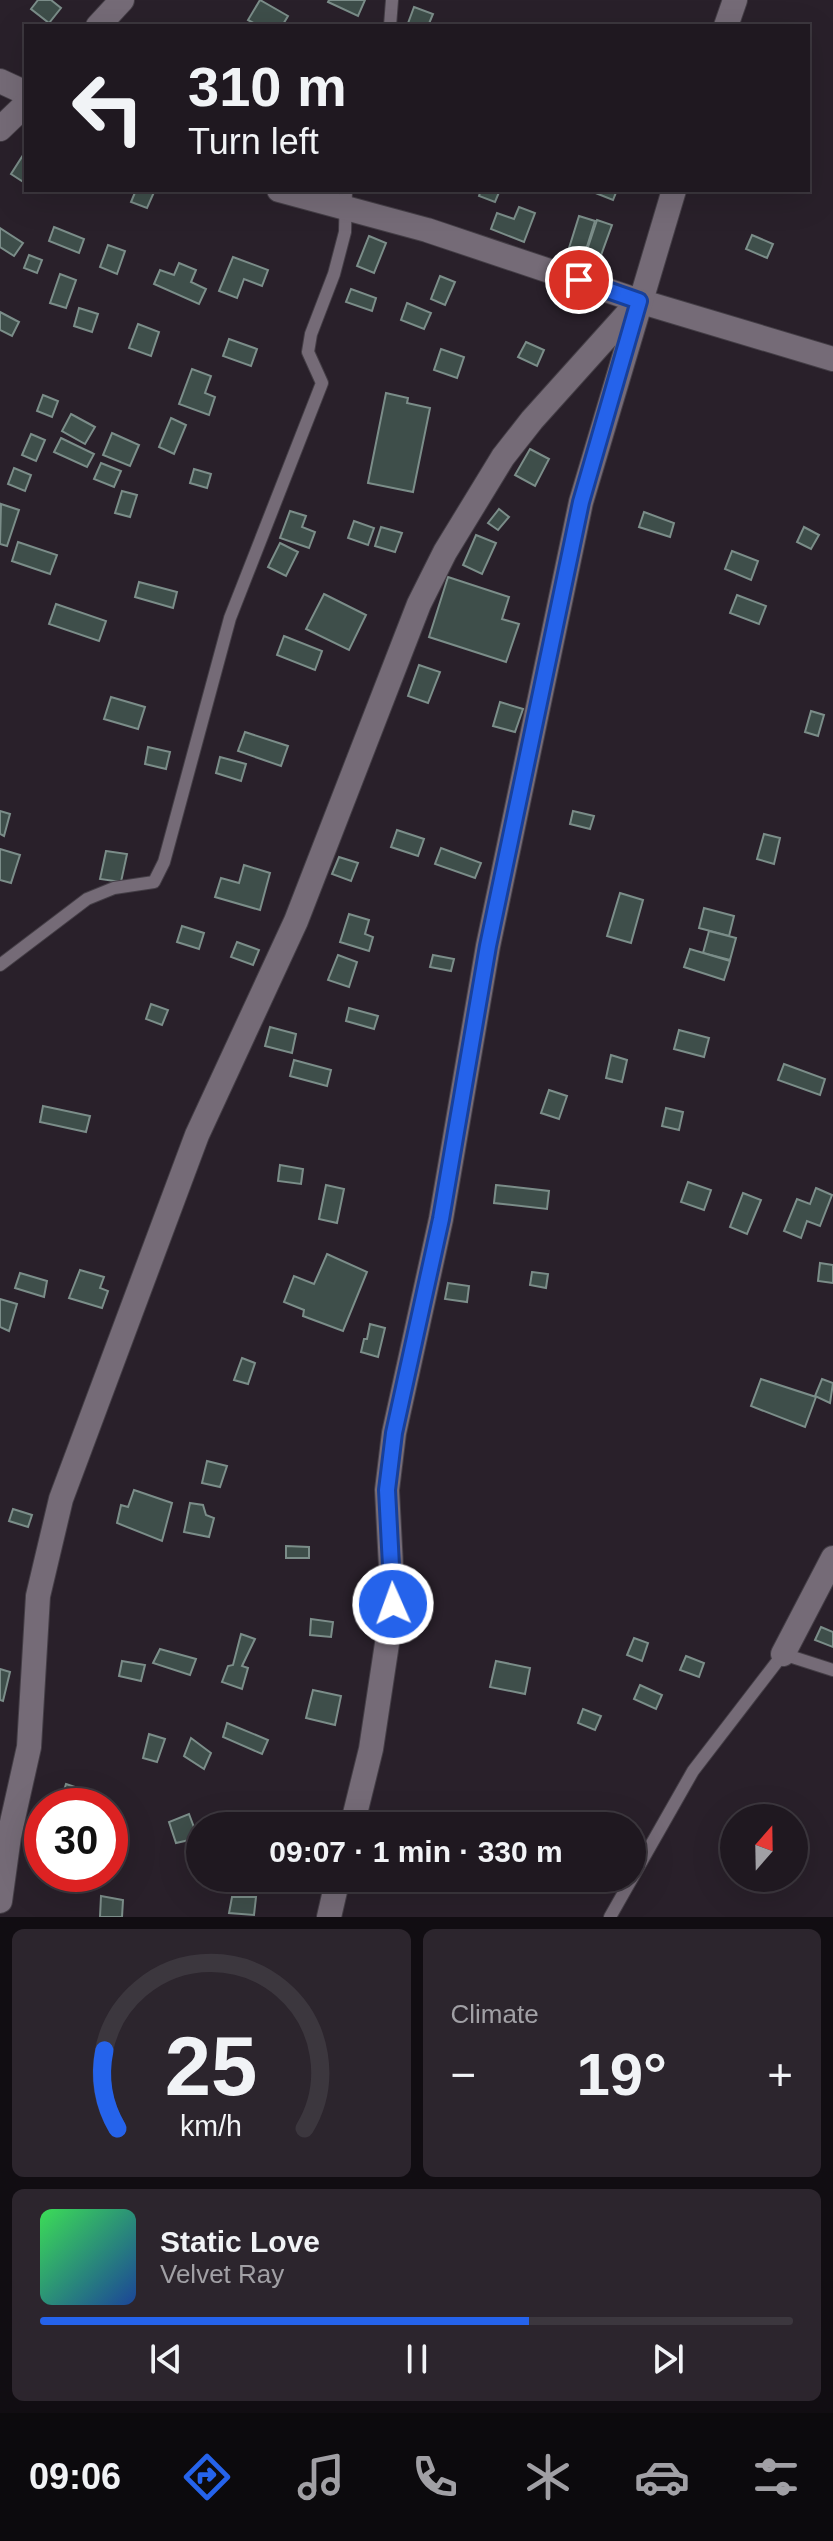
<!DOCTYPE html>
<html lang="en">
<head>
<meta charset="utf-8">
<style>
  :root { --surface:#1f1820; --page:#2c252d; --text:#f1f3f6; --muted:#a1a0a5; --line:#3c373e; --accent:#2563eb }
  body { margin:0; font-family:Helvetica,sans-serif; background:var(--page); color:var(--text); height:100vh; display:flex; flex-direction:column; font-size:30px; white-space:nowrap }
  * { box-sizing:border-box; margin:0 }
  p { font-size:26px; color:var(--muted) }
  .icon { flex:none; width:44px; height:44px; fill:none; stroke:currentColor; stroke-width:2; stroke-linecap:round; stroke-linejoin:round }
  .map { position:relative; height:1917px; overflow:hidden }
  .details { display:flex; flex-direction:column; gap:12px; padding:12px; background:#110d12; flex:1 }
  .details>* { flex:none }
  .top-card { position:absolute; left:24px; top:24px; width:786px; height:168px; border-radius:0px; box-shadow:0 8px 32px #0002,0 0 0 2px var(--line); background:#1f1820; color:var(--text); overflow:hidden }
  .needle { width:52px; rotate:20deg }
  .controls { position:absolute; left:720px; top:1804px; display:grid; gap:16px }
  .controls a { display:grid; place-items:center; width:88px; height:88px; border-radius:50%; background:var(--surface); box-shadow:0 8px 32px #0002,0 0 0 2px var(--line); font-size:40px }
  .speed { position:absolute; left:24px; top:1788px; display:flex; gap:16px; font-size:40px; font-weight:700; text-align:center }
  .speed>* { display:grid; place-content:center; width:104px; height:104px; border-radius:50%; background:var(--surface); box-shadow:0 8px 32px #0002,0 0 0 2px var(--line); line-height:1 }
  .speed .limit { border:12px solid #d22; background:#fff; color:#111 }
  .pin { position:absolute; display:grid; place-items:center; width:68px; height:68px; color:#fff; margin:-34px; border:4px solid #fff; border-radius:50%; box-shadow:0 2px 8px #0007 }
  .me { position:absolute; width:88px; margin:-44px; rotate:358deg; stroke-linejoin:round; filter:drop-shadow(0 0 6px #0008) }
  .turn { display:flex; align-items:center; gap:28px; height:168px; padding:0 32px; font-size:36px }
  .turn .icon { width:104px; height:104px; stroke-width:2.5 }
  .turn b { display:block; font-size:56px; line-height:68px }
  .big { font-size:60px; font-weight:800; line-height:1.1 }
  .details .widget { flex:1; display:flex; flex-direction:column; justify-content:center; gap:12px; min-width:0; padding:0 28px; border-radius:12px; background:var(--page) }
  .details .dial { align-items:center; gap:0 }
  .dial svg { height:208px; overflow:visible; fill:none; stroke:var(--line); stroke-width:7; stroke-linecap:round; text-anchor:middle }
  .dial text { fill:var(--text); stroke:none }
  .song { display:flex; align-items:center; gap:24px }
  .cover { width:96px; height:96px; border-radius:12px; background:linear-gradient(135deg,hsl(130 70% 55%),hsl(220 70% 35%)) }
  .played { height:8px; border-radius:4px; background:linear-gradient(90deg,var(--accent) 65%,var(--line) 65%) }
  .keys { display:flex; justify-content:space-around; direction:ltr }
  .heat { display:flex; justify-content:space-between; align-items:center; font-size:44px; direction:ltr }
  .details .tiles { flex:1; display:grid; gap:12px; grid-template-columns:1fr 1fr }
  .widget:last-child { grid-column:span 2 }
  .trip { position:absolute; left:186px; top:1812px; width:460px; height:80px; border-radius:40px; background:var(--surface); box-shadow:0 8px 32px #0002,0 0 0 2px var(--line); font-weight:800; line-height:80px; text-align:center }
  .tab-bar { display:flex; height:128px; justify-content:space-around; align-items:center; background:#0c0a0d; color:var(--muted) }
  .tab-bar .icon { width:56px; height:56px }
  .tab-bar .on { color:var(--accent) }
  .tab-bar b { font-size:36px; color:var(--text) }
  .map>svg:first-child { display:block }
  .building { fill:#3e4e4a; stroke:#7b8d89; stroke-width:2 }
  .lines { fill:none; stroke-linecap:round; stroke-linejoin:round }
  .lane-casing { stroke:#443e46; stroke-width:14 }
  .street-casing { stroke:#443e46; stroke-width:26 }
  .lane { stroke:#756b77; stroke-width:12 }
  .street { stroke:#756b77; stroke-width:24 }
  .route-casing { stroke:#184099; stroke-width:20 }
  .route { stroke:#2563eb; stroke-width:14 }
</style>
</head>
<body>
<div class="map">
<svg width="833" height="1917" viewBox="0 0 833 1917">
  <rect width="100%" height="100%" fill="#29202a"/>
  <g class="building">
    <polygon points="38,0 51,0 61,8 49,23 31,9"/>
    <polygon points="260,0 288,16 282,26 259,26 248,20"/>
    <polygon points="329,0 365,0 358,16 328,2"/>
    <polygon points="414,7 433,14 428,26 407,26"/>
    <polygon points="25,152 26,181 25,183 11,174"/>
    <polygon points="136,190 155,190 147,208 131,202"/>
    <polygon points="481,190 500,190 495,202 479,196"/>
    <polygon points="588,190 617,190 613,200"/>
    <polygon points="519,207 535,213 524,242 491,229 497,213 514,219"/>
    <polygon points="579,216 595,221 585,253 569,248"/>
    <polygon points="597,220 612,225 600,258 586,253"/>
    <polygon points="54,227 84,239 79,253 49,241"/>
    <polygon points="0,228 23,243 14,256 0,247"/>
    <polygon points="752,235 773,244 767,258 746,249"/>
    <polygon points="369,236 386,243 374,273 357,266"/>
    <polygon points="108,245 125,251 117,274 100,267"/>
    <polygon points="29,255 42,260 37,273 24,268"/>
    <polygon points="233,257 268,270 262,286 244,279 237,298 219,291"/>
    <polygon points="179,263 196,270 191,282 206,289 199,304 154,284 160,270 174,275"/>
    <polygon points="60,274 76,280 66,308 50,303"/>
    <polygon points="440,276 455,282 445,305 431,299"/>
    <polygon points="351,289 376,298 372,311 346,302"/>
    <polygon points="407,303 431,313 424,329 401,320"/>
    <polygon points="79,308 98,314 92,332 74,326"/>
    <polygon points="0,312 19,322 12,336 0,330"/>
    <polygon points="138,324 159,332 151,356 129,348"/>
    <polygon points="229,339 257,349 251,366 223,356"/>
    <polygon points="526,342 544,350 537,366 518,357"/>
    <polygon points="441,349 464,357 457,378 434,370"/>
    <polygon points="192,369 211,376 205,393 215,397 209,415 179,404"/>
    <polygon points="386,393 408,398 407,403 430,408 413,492 368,483"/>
    <polygon points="43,395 58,401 52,417 37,411"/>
    <polygon points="71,414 95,427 85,444 62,431"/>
    <polygon points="171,418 186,425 174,454 159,447"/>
    <polygon points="112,433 139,445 130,466 103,455"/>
    <polygon points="31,434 45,440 36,461 22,455"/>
    <polygon points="61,438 94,454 87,467 54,452"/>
    <polygon points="530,449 549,459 535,486 515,475"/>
    <polygon points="101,463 121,471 114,487 94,479"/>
    <polygon points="14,468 31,475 25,491 8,484"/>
    <polygon points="194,469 211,474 207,488 190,483"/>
    <polygon points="122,491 137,495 130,517 115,513"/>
    <polygon points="1,504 19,510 7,546 0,544"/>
    <polygon points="499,509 509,517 498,530 488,523"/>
    <polygon points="290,511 306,516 302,527 315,532 309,548 280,538"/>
    <polygon points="644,512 674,523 670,537 639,527"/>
    <polygon points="354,521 374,528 368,545 348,538"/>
    <polygon points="381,527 402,533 395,552 375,546"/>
    <polygon points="804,527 819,535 811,549 797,542"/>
    <polygon points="476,535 496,543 482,574 463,565"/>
    <polygon points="18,542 57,555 50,574 12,561"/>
    <polygon points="280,543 298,552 286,576 268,567"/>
    <polygon points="732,551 758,561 751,580 725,569"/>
    <polygon points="448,577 509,597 502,619 519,624 506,662 429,637"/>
    <polygon points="139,582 177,592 173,608 135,597"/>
    <polygon points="324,594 366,615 349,650 306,629"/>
    <polygon points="737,595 766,606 759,624 730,613"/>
    <polygon points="56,604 106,621 99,641 49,624"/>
    <polygon points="284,636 322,651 315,670 277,655"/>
    <polygon points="419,665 440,672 428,703 408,696"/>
    <polygon points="111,697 145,707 138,729 104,719"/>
    <polygon points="500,702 523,709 515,732 493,726"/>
    <polygon points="811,711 824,715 818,736 805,732"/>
    <polygon points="245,732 288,746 281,766 238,751"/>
    <polygon points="148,747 170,752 166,769 145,764"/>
    <polygon points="220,757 246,764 241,781 216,773"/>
    <polygon points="0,811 10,814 4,836 0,834"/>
    <polygon points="573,811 594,816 590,829 570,824"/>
    <polygon points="397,830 424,839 418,856 391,847"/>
    <polygon points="764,834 780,838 774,864 757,859"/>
    <polygon points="441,848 481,863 475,878 435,864"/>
    <polygon points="0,849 20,855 11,883 0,880"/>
    <polygon points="106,851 127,854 121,882 100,879"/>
    <polygon points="339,857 358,863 351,881 332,874"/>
    <polygon points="244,865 270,873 260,910 215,897 221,878 239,883"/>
    <polygon points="620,893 643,900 631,943 607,936"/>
    <polygon points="704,908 734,916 729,936 699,928"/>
    <polygon points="349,914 369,920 365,934 373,937 369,951 340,942"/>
    <polygon points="182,926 204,933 199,949 177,942"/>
    <polygon points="709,931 736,938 730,960 703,953"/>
    <polygon points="237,942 259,950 253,965 231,957"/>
    <polygon points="690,949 730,961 724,980 684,967"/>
    <polygon points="338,955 357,962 349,987 328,980"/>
    <polygon points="433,955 454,959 451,971 430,967"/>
    <polygon points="151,1004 168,1010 162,1025 146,1019"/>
    <polygon points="349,1008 378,1016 374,1029 346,1021"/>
    <polygon points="270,1027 296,1034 292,1053 265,1046"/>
    <polygon points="679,1030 709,1038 704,1057 674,1049"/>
    <polygon points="611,1055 627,1060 622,1082 606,1078"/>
    <polygon points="294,1060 331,1070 327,1086 290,1076"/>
    <polygon points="784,1064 825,1079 820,1095 778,1080"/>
    <polygon points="549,1090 567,1096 559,1119 541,1113"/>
    <polygon points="43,1106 90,1116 86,1132 40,1122"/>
    <polygon points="666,1108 683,1112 679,1130 662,1126"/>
    <polygon points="280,1165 303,1169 301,1184 278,1181"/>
    <polygon points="688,1182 711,1190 704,1210 681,1202"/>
    <polygon points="326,1185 344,1189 337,1223 319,1219"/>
    <polygon points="496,1185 549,1191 547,1209 494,1203"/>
    <polygon points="816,1188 832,1195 820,1226 807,1221 801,1238 784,1231 797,1199 810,1204"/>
    <polygon points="743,1193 761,1200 747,1234 730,1227"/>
    <polygon points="327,1254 367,1272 343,1331 303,1316 304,1310 284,1302 294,1276 314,1284"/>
    <polygon points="820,1263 833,1265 833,1283 818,1281"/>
    <polygon points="80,1270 104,1277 100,1288 108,1291 102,1308 69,1298"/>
    <polygon points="532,1272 548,1274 546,1288 530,1285"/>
    <polygon points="20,1273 47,1281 44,1297 15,1288"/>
    <polygon points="448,1283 469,1286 467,1302 445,1299"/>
    <polygon points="0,1299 17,1304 9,1331 0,1327"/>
    <polygon points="370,1324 385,1328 378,1357 361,1352 364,1339 367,1339"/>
    <polygon points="242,1358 255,1363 248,1384 234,1380"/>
    <polygon points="761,1379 816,1397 805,1427 751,1406"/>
    <polygon points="822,1379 833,1383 830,1403 815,1396"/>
    <polygon points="207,1461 227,1466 220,1487 202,1483"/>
    <polygon points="134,1490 172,1503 162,1541 117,1523 121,1505 128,1507"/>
    <polygon points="190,1503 203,1505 206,1515 214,1518 209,1537 184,1532"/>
    <polygon points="13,1509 32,1515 28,1527 9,1521"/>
    <polygon points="286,1546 309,1547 309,1558 286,1558"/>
    <polygon points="311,1619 333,1622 331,1637 310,1635"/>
    <polygon points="821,1627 833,1632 833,1647 815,1640"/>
    <polygon points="241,1634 255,1639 242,1666 248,1668 242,1689 222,1682 228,1666 233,1665"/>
    <polygon points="634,1638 648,1643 642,1661 627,1655"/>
    <polygon points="160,1649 196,1659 190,1675 153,1663"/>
    <polygon points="686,1656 704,1663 699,1677 680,1670"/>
    <polygon points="122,1661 145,1665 141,1681 119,1676"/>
    <polygon points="496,1661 530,1668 525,1694 490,1687"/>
    <polygon points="0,1669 10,1672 3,1701 0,1700"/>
    <polygon points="640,1685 662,1695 656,1709 634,1699"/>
    <polygon points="313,1690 341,1696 335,1725 306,1718"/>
    <polygon points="583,1709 601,1716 595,1730 578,1723"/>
    <polygon points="227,1723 268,1740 262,1754 223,1737"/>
    <polygon points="149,1734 165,1739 157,1762 143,1758"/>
    <polygon points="191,1738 211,1753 204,1769 184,1756"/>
    <polygon points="66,1784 99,1795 95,1806 80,1806 61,1800"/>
    <polygon points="189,1814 198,1838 176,1843 169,1822"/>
    <polygon points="101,1896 123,1900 122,1917 100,1917"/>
    <polygon points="232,1897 256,1897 254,1915 229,1913"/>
  </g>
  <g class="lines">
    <g class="lane-casing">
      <g id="lane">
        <polyline points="390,26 392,0"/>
        <polyline points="0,965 87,899 114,888 154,882 164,862 230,618 322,383 308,352 311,334 334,274 345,232 346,190"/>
        <polyline points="610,1917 693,1771 783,1654 833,1670"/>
      </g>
    </g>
    <g class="street-casing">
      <g id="street">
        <polyline points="98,26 122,0"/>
        <polyline points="726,26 735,0"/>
        <polyline points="0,81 26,93"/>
        <polyline points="0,129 26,104"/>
        <polyline points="279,190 427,230 639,301 833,359"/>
        <polyline points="783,1654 833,1558"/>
        <polyline points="352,1826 371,1749 393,1604 387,1490 394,1433 441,1219 488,946 581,502 674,190"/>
        <polyline points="0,1901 9,1836 29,1747 38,1596 61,1499 197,1135 296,921 419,604 445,552 503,457 532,420 639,301"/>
        <polyline points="329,1917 338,1878"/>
      </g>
    </g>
    <use href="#lane" class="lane"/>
    <use href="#street" class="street"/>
  </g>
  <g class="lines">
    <g class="route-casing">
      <polyline id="route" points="393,1604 387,1490 394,1433 441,1219 488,946 581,502 639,301 579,280"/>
    </g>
    <use href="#route" class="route"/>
  </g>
</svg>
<div class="controls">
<a><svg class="needle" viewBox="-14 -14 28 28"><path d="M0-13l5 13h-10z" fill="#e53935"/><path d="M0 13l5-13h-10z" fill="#a1a0a5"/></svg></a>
</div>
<div class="speed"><div class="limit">30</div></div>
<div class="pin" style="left:579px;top:280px;background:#d93025"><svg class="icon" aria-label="arrive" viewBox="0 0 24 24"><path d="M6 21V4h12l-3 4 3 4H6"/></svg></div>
<svg class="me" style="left:393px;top:1604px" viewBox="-20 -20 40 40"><circle r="17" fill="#2563eb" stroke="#fff" stroke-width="3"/><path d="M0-11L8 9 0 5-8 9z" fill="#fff"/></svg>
<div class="trip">09:07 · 1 min · 330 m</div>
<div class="top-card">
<div class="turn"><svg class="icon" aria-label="left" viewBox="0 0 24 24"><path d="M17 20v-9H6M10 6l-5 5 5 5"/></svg><div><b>310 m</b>Turn left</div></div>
</div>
</div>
<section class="details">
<div class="tiles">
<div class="widget dial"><svg viewBox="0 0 100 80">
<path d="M14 69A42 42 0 1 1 86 69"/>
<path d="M14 69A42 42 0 0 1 9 39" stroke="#2563eb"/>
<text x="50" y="56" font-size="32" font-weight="700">25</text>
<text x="50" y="72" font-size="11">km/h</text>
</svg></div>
<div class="widget"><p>Climate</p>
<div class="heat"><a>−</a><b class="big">19°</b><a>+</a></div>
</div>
<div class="widget">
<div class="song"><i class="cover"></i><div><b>Static Love</b><p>Velvet Ray</p></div></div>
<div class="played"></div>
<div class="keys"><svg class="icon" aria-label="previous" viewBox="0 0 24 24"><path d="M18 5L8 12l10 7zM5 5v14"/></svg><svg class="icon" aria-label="pause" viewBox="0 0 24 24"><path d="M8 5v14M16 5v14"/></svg><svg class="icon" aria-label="next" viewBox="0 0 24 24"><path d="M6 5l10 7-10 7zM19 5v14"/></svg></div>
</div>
</div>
</section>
<nav class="tab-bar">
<b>09:06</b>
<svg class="icon on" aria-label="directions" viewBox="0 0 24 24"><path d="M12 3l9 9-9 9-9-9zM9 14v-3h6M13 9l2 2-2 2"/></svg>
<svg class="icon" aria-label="music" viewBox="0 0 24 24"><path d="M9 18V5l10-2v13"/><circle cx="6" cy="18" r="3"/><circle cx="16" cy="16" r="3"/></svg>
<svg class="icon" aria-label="phone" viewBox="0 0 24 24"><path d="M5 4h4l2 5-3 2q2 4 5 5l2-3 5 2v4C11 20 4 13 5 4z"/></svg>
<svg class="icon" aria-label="climate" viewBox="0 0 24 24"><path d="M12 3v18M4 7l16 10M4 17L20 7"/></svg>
<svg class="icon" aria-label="car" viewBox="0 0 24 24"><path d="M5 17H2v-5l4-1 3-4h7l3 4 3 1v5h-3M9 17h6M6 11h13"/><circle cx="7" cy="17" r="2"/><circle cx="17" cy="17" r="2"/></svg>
<svg class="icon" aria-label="filters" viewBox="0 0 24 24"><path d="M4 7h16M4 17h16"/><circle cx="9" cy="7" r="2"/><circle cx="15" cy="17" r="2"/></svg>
</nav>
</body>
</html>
